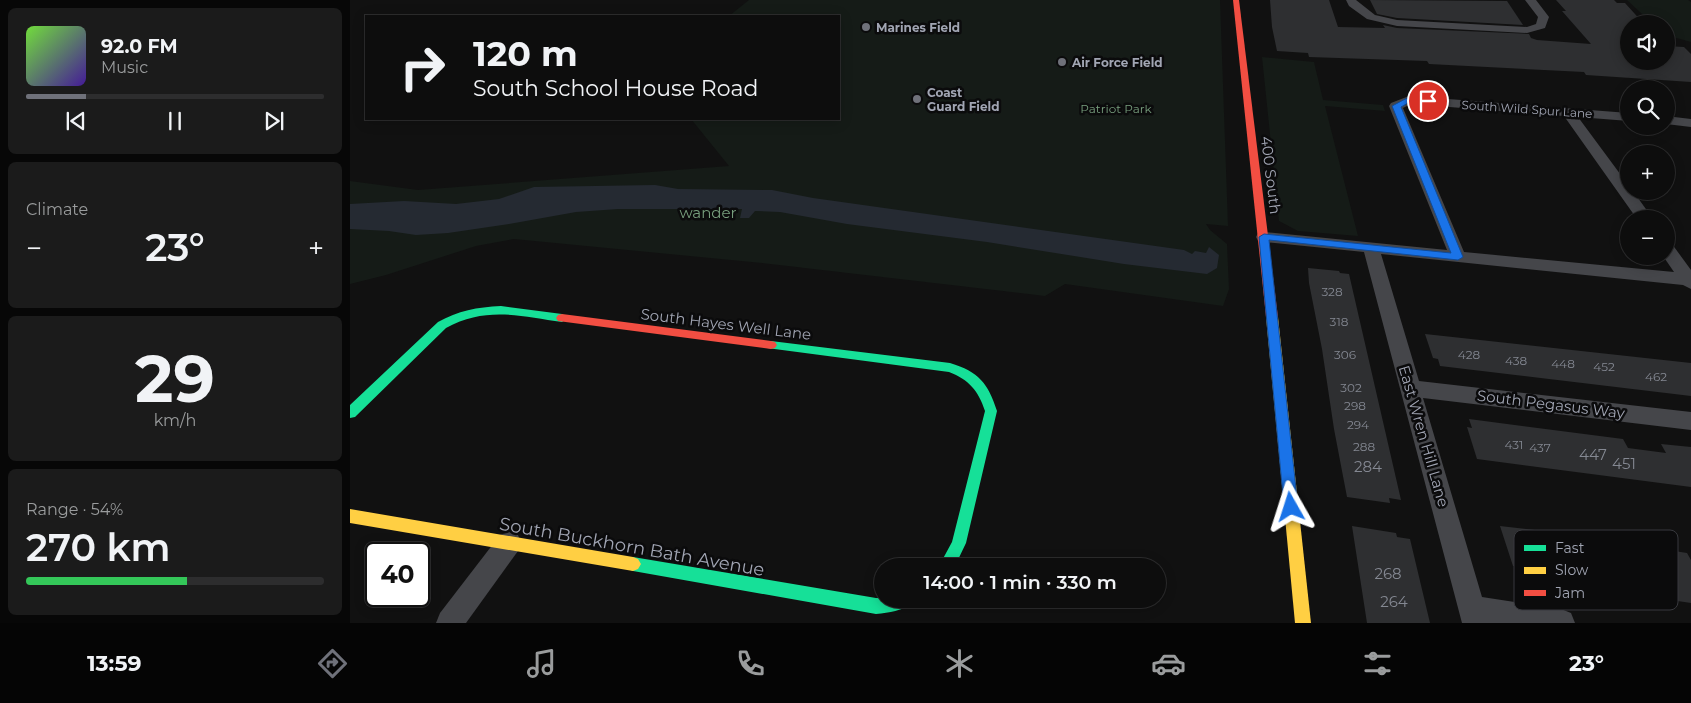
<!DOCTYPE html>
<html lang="en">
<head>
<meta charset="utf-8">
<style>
  :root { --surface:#0d0d0d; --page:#1b1b1b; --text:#f1f3f6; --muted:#9a9c9d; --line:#2d2d2e; --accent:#6f717a }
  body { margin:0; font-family:Montserrat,sans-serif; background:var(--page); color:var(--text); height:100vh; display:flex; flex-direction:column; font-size:19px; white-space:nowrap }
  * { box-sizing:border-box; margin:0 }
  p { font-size:16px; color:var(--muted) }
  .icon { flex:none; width:28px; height:28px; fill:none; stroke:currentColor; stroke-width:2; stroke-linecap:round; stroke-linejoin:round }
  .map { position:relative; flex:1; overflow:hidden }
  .details { display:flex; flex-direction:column; gap:8px; padding:8px; background:#070707; width:350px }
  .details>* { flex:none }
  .guide { position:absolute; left:15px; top:15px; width:475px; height:105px; border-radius:0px; box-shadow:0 2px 12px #0003,0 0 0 1px var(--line); background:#0d0d0d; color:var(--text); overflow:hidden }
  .buttons { position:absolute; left:1270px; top:15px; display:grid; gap:10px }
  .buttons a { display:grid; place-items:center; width:55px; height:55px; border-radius:50%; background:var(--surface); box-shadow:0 2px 12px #0003,0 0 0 1px var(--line); font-size:25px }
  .speed { position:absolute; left:15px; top:542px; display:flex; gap:10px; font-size:25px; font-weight:700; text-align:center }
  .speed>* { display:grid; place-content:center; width:65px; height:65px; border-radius:50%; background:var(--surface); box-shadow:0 2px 12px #0003,0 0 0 1px var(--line); line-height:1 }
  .speed .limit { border:2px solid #111; border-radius:8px; background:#fff; color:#111 }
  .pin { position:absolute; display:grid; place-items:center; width:42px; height:42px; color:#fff; margin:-21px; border:2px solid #fff; border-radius:50%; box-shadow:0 1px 5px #0007 }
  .me { position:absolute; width:55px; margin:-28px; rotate:354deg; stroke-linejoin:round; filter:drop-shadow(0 0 4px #0008) }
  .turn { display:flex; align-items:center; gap:18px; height:105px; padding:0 25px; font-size:22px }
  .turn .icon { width:65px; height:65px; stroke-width:2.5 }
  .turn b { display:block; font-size:35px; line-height:42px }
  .big { font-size:38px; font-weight:600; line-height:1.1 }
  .details .card { flex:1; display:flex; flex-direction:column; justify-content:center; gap:8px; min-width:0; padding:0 18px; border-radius:8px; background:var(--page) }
  .details .dial { align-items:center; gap:0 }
  .dial b { font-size:65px; line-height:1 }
  .song { display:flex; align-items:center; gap:15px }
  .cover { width:60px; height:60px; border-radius:8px; background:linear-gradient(135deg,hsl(100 70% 55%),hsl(260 70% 35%)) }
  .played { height:5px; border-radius:2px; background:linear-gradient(90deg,var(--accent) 20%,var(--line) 20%) }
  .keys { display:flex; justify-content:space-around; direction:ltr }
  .heat { display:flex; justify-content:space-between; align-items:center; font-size:28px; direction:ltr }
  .charge { height:8px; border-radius:4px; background:linear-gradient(90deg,#34c759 54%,var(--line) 0) }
  .trip { position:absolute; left:524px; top:558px; width:292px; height:50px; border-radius:25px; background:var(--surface); box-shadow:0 2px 12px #0003,0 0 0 1px var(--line); font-weight:600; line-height:50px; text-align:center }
  .menu { display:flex; height:80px; justify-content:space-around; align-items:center; background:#050505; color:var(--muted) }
  .menu .icon { width:35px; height:35px }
  .menu .active { color:var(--accent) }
  .menu b { font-size:22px; color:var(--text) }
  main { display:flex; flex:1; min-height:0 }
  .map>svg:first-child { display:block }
  .green { fill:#151b17 }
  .water { fill:#252a32 }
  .building { fill:#2e2f31 }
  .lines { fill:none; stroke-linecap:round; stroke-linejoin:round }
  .street { fill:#45464a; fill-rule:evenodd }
  .fast { fill:#16e098; fill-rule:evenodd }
  .slow { fill:#ffcf43; fill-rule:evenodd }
  .jam { fill:#f24e42; fill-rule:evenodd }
  .route { fill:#1a73e8; stroke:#114b97 }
  .poi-dot { fill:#6f717a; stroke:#0b0b0c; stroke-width:2 }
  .labels { text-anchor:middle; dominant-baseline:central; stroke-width:5; stroke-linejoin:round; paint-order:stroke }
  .far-poi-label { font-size:12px; font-weight:bold; fill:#a1a5b3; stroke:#0b0b0c; text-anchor:start }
  .far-park-label { font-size:12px; fill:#779e7d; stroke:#0b0b0c }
  .far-street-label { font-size:12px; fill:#a1a5b3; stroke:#0b0b0c }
  .number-label { font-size:12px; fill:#848892 }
  .street-label { font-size:15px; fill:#a1a5b3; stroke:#0b0b0c }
  .park-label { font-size:15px; fill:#779e7d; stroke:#0b0b0c }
  .near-number-label { font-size:15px; fill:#848892 }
  .near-street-label { font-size:18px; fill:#a1a5b3; stroke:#0b0b0c }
  .key { fill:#0b0b0c; stroke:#38393e; stroke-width:1 }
  .key-label { font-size:14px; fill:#a1a5b3 }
</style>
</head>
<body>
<main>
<section class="details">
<div class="card">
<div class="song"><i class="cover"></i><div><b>92.0 FM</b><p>Music</p></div></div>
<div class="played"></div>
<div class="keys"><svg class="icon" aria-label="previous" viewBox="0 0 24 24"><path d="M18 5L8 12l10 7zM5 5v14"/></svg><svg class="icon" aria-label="pause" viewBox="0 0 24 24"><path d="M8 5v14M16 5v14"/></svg><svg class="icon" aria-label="next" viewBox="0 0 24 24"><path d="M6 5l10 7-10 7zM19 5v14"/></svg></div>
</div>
<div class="card"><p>Climate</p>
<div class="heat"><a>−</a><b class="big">23°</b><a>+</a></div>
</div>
<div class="card dial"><b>29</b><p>km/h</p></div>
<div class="card"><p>Range · 54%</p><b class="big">270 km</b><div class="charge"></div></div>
</section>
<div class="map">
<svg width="1341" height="623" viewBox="0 0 1341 623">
  <rect width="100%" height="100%" fill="#111"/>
  <g class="green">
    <polygon points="399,0 870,0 878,226 856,224 860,230 877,244 879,289 873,306 715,284 695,296 412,263 164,239 126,246 36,275 0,284 0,181 68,190 379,166 341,119 489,119 489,16 379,16"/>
    <polygon points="1277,0 1338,0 1341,2 1341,42 1316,35 1316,24 1303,24"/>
    <polygon points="912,57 964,62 973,100 1033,105 1035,111 975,106 1008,236 948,231 929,221"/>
  </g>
  <polygon class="water" points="305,185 328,189 422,190 463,198 834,250 842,254 845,251 856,253 859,247 869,255 867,268 857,274 774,264 637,242 497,224 430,212 405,211 399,218 390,218 392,209 268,209 226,212 159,224 98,233 66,235 39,231 0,229 0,204 54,201 106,204 149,199 184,187"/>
  <g class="building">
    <polygon points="920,0 979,0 988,27 1035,28 1033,25 1047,28 1179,34 1181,38 1187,40 1241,44 1212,11 1216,11 1206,0 1264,0 1267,3 1275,3 1294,24 1279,24 1279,61 1316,61 1316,46 1334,47 1341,54 1341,82 1236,75 1234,72 1079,64 1077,61 959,57 958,53 927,51 922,27"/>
    <polygon points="1020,0 1157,1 1173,25 1047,18 1027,14"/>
    <polygon points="958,268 989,271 990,273 999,274 1051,500 1039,498 1040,503 997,497 984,429 972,349 959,283"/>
    <polygon points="1075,334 1341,363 1341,396 1090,366 1088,359 1083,358"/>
    <polygon points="1119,419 1273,439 1278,448 1316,453 1311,444 1341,447 1341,487 1127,459 1117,427 1122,428"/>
    <polygon points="1002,526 1046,533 1047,537 1060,539 1080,623 1017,623"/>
    <polygon points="1150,526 1211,533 1337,553 1341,560 1341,603 1173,578 1169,566 1163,566"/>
  </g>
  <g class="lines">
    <g class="street">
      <polygon points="996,0 1006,0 1025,15 1047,20 1177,27 1186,24 1188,17 1175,0 1186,0 1199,17 1195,28 1177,33 1047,26 1017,19 999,6"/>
      <polygon points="1059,96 1279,113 1279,121 1228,117 1279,186 1279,191 1283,191 1303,219 1287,219 1214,116 1061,104 1053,108 1114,252 1324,272 1313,256 1316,256 1316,243 1322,244 1341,270 1341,289 1333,285 1031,254 1069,381 1341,412 1341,430 1073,398 1132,597 1211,609 1221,613 1225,623 1112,623 1014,252 914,242 908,241 906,237 908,233 914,232 1097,250 1039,106 1041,103"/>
      <polygon points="1316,116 1341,119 1341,127 1316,124"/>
      <polygon points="159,532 168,535 171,543 168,551 116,623 86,623 90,613 150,535"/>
    </g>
    <g class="fast">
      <path d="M151,306L212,314L218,318L212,322C170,316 136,306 96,328L5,417L0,418V405L88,322C108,311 127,307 151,306Z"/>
      <path d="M421,341L600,363C629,372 638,383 647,411L616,543L605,566H589L602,542L635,411C628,390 619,380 599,372L417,348L415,345L417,342Z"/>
      <path d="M283,557L526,598L566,599L564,604C551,610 540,613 526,614L283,571L278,569L275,564L278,559Z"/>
    </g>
    <g class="slow">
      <polygon points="922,313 928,317 961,623 945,623 916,317"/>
      <polygon points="0,509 283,557 288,559 291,564 288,569 283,571 0,523"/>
    </g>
    <g class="jam">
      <polygon points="883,0 889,0 928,317 922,321 916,317"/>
      <polygon points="212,314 421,341 425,342 427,345 425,348 421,349 208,321 206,318 208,315"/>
    </g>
  </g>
  <polygon class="route" points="1059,97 1078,99 1082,101 1078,104 1060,102 1051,107 1113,257 1108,260 919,240 948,507 946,512 941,514 936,512 934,507 909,237 914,234 1101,253 1042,106"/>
  <g class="poi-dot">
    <circle cx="516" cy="27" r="5"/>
    <circle cx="712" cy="62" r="5"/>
    <circle cx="567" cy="99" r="5"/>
  </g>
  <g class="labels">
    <g class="far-poi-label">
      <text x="526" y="27">Marines Field</text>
      <text x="722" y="62">Air Force Field</text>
      <text x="577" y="92">Coast<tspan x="577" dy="14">Guard Field</tspan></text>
    </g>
    <g class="far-park-label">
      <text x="766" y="108">Patriot Park</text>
    </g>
    <g class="far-street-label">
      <text transform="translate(1177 109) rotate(4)">South Wild Spur Lane</text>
    </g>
    <g class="number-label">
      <text x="982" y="291">328</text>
      <text x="989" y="321">318</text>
      <text x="995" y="354">306</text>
      <text x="1119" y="354">428</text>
      <text x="1166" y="360">438</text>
      <text x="1213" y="363">448</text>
      <text x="1254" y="366">452</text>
      <text x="1306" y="376">462</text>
      <text x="1001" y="387">302</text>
      <text x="1005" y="405">298</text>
      <text x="1008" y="424">294</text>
      <text x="1164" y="444">431</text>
      <text x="1014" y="446">288</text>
      <text x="1190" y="447">437</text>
    </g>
    <g class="street-label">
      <text transform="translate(921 175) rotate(83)">400 South</text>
      <text transform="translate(376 324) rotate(7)">South Hayes Well Lane</text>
      <text transform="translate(1201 404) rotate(7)">South Pegasus Way</text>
      <text transform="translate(1074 436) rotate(74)">East Wren Hill Lane</text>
    </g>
    <g class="park-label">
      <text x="358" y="212">wander</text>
    </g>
    <g class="near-number-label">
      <text x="1243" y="454">447</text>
      <text x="1274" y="463">451</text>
      <text x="1018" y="466">284</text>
      <text x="1038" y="573">268</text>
      <text x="1044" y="601">264</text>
    </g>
    <g class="near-street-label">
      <text transform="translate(282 547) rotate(10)">South Buckhorn Bath Avenue</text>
    </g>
  </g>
  <rect x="1164" y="530" width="164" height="80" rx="8" class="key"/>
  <rect x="1174" y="545" width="22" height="6" fill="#16e098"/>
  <rect x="1174" y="567" width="22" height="7" fill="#ffcf43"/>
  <rect x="1174" y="590" width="22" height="6" fill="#f24e42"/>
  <g class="key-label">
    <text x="1205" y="553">Fast</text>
    <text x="1205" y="575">Slow</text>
    <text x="1205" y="598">Jam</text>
  </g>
</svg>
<div class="buttons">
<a><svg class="icon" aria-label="sound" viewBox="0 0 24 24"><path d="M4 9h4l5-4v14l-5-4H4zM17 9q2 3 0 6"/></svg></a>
<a><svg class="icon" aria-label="search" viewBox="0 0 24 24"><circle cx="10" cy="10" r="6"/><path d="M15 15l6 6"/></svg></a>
<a>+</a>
<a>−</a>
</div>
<div class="speed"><div class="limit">40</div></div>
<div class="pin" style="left:1078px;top:101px;background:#d93025"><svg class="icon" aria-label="arrive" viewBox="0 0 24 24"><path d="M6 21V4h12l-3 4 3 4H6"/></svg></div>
<svg class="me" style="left:941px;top:507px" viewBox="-20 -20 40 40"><path d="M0-17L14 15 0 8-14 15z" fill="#1a73e8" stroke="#fff" stroke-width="4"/></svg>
<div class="trip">14:00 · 1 min · 330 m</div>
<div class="guide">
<div class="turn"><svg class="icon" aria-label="right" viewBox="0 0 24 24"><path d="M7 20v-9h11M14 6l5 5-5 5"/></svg><div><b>120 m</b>South School House Road</div></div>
</div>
</div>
</main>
<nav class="menu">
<b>13:59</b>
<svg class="icon active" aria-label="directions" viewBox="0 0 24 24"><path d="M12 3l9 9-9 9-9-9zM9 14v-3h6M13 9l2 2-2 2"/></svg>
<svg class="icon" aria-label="music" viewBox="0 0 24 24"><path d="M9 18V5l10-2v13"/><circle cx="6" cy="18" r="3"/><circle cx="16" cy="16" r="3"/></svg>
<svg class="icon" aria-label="phone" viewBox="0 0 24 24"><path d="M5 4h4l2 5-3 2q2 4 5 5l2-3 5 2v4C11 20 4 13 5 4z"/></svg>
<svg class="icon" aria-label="climate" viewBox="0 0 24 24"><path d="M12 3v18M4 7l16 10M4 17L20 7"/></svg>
<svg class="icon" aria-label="car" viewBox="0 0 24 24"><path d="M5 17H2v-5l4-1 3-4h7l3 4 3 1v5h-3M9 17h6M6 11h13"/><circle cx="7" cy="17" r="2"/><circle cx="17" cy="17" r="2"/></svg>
<svg class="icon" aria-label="filters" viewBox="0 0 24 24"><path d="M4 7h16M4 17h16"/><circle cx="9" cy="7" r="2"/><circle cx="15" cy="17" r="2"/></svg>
<b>23°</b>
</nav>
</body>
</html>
